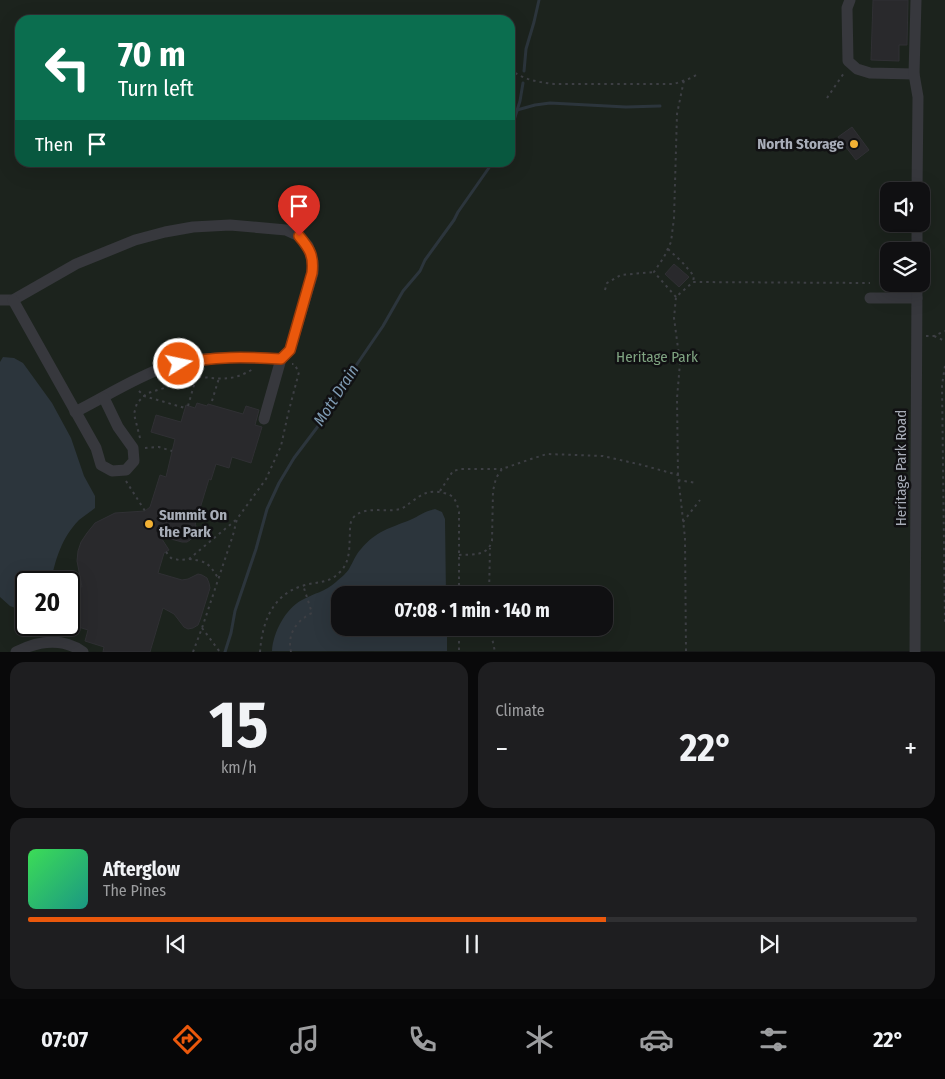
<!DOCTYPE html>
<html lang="en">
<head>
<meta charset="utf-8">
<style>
  :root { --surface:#101012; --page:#1e1e20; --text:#f1f3f6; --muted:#9c9d9f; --line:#303032; --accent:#ea580c }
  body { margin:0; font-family:"Fira Sans Condensed",sans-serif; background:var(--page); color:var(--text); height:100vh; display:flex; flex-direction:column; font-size:19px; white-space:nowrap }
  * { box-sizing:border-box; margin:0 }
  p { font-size:16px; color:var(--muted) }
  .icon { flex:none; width:28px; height:28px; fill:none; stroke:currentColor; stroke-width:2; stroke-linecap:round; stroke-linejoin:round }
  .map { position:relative; height:652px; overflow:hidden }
  .side { display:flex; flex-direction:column; gap:10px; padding:10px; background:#09090a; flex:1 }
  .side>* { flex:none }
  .top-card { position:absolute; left:15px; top:15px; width:500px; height:152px; border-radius:15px; box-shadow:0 5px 20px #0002,0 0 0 1px var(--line); background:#0b6e4f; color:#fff; overflow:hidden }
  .tools { position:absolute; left:880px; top:182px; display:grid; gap:10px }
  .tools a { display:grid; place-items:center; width:50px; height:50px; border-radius:10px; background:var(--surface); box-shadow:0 5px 20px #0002,0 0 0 1px var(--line); font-size:25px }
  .speed { position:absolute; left:15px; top:571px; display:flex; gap:10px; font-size:25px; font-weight:700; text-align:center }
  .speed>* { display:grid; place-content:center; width:65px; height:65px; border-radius:50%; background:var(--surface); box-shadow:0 5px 20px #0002,0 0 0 1px var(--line); line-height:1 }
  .speed .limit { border:2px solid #111; border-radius:8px; background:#fff; color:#111 }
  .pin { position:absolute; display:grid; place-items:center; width:42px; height:42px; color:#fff; margin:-51px -21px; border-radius:50% 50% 50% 0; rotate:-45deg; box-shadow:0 0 5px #0007 }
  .pin .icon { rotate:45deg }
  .me { position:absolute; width:55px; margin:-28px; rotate:80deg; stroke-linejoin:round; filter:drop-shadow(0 0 4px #0008) }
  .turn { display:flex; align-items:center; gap:18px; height:105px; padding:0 20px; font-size:22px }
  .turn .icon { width:65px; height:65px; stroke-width:2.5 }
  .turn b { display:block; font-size:35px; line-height:42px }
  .then { display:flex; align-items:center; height:48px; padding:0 20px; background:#0003; gap:10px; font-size:19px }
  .big { font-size:38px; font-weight:700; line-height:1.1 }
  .side .widget { flex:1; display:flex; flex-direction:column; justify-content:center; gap:8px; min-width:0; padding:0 18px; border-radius:15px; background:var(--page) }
  .side .dial { align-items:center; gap:0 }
  .dial b { font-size:65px; line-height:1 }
  .song { display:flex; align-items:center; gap:15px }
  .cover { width:60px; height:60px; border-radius:8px; background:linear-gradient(135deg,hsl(130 70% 55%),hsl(170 70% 35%)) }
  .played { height:5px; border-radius:2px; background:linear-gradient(90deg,var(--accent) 65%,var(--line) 65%) }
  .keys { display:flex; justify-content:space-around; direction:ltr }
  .heat { display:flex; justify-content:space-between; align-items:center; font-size:28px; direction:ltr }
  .side .tiles { flex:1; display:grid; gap:10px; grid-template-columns:1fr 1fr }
  .widget:last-child { grid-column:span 2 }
  .trip { position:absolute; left:331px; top:586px; width:282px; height:50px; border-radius:15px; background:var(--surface); box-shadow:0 5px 20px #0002,0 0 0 1px var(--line); font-weight:700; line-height:50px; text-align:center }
  .tabs { display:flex; height:80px; justify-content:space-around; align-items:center; background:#060607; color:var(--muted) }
  .tabs .icon { width:35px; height:35px }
  .tabs .current { color:var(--accent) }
  .tabs b { font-size:22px; color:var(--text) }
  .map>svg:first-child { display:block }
  .green { fill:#1c231d; fill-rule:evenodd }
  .water { fill:#2c353c }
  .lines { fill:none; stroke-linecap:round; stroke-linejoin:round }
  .stream { stroke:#2c353c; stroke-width:3 }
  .building { fill:#29292c; stroke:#303034 }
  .path { stroke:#3d3f44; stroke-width:2; stroke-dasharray:2.5 4; stroke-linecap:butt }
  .minor { stroke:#37383d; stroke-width:11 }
  .route-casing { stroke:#983908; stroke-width:12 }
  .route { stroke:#ea580c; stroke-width:9 }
  .poi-dot { fill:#f2b134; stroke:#111113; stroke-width:2 }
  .labels { text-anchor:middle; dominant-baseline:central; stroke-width:5; stroke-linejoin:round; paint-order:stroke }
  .poi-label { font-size:15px; font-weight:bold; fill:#a8adb8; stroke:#111113; text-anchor:end }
  .park-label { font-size:15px; fill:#7fa381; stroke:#111113 }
  .street-label { font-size:15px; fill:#a8adb8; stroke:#111113 }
  .water-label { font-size:16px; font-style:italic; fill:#7f9bb3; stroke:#111113 }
</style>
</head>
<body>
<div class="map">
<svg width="945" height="652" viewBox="0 0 945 652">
  <rect width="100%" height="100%" fill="#161618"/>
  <path class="green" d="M0,0H945V651L0,652ZM20,20H510V162H20ZM889,191H921V224H889ZM889,251H921V284H889ZM26,582H69V625H26ZM340,595H605V628H340Z"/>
  <g class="water">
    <path d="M3,357L14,358L23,363L52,403L71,438L84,476L95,496V508C90,512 84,516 79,520C62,537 55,560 51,582H26V612L10,606L0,597V362Z"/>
    <path d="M435,509L442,512L445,519L446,595H340V628H447V651H272C273,633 285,609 302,600C314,593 325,592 336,582C340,578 346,574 349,569C353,562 356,554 361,549C376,531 390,528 410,520C419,516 425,511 435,509Z"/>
  </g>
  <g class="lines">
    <g class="stream">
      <polyline points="524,71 526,49 534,22 539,0"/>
      <polyline points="517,110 535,105 550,103 626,107 660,106"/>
      <polyline points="510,133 520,101 523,83"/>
      <polyline points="225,652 231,633 235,611 256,549 267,509 279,483 294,458 322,421 336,395 383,326 403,291 420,271 425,260 454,220 458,212 493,162"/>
    </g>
  </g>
  <g class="building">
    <polygon points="873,0 908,0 907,45 899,45 899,61 871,60"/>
    <polygon points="852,127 869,150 856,160 838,137"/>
    <polygon points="674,264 689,277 679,287 665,274"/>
    <polygon points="197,403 207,406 208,404 243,414 246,406 259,410 255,425 262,427 251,463 232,457 229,468 216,464 211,480 209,479 195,525 196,525 193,537 190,540 187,542 182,542 160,536 169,550 164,553 158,573 182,580 188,579 198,574 202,575 207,578 209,583 210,588 200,620 198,625 193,628 188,629 184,627 174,614 163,608 150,652 103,652 104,647 85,641 88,630 69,624 69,598 73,584 82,587 77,561 78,551 81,542 87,533 95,523 115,513 145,511 150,507 160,475 166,477 175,439 151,432 156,415 181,422 186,405 195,408"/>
  </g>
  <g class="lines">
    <g class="path">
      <polyline points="477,15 478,20"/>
      <path d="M510,69C523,80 538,82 554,84H674L691,78L698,74"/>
      <polyline points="827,98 844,73"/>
      <polyline points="668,249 682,262 694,276 693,282"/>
      <polyline points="605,290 607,283 621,275 654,272"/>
      <polyline points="676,297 654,272 664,257 671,242 674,218 677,114 684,80"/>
      <polyline points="926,336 934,336 945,331"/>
      <polyline points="934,336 945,341"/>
      <polyline points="945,366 942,385 945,625"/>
      <polyline points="139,391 144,396 185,408"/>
      <polyline points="212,401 219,378"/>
      <polyline points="188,406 196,378 194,372"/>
      <path d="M140,438L134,414L137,403L144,396L148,393L196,378L201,377C223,379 233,381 253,369"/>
      <polyline points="145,448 159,447 172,451"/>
      <polyline points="678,475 677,398 680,363 674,318 676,297 693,282 870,283"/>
      <polyline points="678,480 697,483"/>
      <polyline points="126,481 145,511"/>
      <polyline points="440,491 453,471 461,469 502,469"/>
      <polyline points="683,522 700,500"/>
      <polyline points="166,552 171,558 179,560 189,559 237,519"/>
      <path d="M459,555C473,554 487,557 492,541L493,491L496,478L502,469L531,459L547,454L603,456L642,465L678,475L685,538L686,652"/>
      <path d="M189,559C206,561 209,563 218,578"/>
      <polyline points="489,595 490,548"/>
      <polyline points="202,628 220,652"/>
      <polyline points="459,628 459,652"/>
      <polyline points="490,628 495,652"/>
      <polyline points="193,652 202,628 233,535 237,519 266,479 281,446 288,414 299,372 294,364 292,364"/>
      <path d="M260,652C262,623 272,595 302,586C317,581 329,584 340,572C351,561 349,546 350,532C350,527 350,522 353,518C363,505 387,513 400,509C404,508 407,505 410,503C422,494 429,489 444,493C455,495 457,503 459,512V595"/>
      <path d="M291,652C287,634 296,621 312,613L303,585"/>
    </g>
    <g class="minor">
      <polyline points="850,0 847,8 848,61 857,69 870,73 914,74"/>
      <polyline points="916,0 914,74 918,97 917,191"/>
      <polyline points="917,251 917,224"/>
      <polyline points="870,298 917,298"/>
      <path d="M0,300H13L76,264L135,240L165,232L193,227L230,225L286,230L299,236L308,246L313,262V273L290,350L281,359C243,357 202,355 165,367C134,378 105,397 75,412"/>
      <polyline points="13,300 96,448 101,465 112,471 126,470 134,461 133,448 118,427 104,398"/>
      <polyline points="264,419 281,359"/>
      <path d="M16,652C38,641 62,637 83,652"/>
      <polyline points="915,652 917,284"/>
    </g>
  </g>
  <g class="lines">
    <g class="route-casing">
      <path id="route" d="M179,364C212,356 247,357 281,359L290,350L312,273C314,256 310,249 299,236"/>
    </g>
    <use href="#route" class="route"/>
  </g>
  <g class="poi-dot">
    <circle cx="854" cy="144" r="5"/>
    <circle cx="149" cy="524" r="5"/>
  </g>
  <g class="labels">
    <g class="poi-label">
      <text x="844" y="144">North Storage</text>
      <text x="159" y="515" text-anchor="start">Summit On<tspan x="159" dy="17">the Park</tspan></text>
    </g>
    <g class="park-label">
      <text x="657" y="357">Heritage Park</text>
    </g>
    <g class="street-label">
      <text transform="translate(901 468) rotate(-90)">Heritage Park Road</text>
    </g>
    <g class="water-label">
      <text transform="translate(336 395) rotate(-57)">Mott Drain</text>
    </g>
  </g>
</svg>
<div class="tools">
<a><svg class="icon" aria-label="sound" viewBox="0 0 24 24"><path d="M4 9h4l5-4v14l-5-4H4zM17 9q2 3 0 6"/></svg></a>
<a><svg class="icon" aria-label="layers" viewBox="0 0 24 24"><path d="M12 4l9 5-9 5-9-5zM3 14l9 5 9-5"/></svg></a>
</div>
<div class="speed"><div class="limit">20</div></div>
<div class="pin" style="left:299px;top:236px;background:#d93025"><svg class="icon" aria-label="arrive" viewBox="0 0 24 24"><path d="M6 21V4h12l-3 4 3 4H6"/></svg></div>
<svg class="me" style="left:179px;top:364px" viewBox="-20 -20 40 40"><circle r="17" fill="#ea580c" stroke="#fff" stroke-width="3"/><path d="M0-11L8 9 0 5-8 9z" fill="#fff"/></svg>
<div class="trip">07:08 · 1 min · 140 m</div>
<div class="top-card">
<div class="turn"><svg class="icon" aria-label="left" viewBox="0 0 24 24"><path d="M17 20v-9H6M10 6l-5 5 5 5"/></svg><div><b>70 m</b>Turn left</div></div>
<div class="then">Then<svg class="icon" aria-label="arrive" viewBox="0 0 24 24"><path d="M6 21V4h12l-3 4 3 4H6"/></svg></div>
</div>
</div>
<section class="side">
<div class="tiles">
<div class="widget dial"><b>15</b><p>km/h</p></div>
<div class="widget"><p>Climate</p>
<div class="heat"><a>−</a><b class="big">22°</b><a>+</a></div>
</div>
<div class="widget">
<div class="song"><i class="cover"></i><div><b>Afterglow</b><p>The Pines</p></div></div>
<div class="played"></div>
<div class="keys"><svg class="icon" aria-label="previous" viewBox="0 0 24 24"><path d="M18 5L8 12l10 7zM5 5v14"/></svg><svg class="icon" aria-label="pause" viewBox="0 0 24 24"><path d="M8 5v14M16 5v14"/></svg><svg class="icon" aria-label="next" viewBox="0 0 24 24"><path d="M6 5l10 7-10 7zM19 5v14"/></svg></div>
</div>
</div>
</section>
<nav class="tabs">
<b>07:07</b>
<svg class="icon current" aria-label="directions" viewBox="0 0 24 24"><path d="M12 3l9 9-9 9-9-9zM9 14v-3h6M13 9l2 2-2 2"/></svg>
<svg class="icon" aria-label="music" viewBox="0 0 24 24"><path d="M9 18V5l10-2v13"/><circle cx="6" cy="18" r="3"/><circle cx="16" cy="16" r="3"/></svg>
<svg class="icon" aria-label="phone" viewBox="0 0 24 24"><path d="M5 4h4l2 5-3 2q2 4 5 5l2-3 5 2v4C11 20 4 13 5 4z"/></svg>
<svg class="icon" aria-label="climate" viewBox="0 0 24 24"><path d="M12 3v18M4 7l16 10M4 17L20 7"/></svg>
<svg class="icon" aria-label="car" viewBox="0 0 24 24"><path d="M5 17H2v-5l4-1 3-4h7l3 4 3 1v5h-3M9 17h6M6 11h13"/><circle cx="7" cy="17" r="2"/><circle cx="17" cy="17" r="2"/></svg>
<svg class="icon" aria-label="filters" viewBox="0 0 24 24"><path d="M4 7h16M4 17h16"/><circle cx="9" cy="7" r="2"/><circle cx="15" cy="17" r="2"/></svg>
<b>22°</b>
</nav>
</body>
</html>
